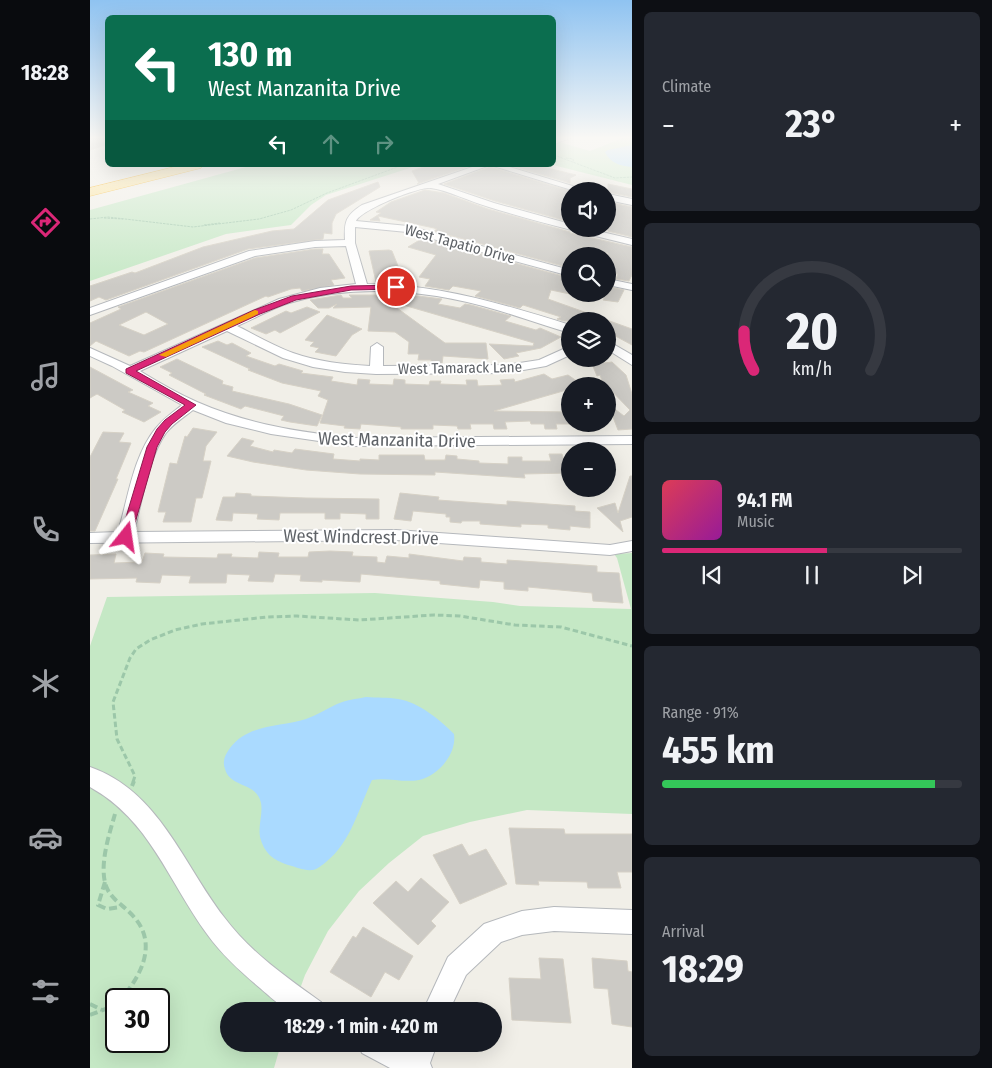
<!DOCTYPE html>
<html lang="en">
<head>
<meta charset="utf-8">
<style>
  :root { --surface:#171b24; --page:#242831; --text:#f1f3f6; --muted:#9ea1a6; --line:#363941; --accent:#db2777 }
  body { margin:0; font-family:"Fira Sans Condensed",sans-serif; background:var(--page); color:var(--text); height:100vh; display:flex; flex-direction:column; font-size:19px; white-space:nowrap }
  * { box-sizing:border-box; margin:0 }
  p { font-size:16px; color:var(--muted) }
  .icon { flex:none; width:28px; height:28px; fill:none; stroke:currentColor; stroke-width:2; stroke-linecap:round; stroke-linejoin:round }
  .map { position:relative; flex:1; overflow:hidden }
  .sheet { display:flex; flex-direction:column; gap:12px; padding:12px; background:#0d0f14; width:360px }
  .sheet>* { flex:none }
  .top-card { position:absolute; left:15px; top:15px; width:451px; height:152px; border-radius:8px; box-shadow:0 5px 20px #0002; background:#0b6e4f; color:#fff; overflow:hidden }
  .tools { position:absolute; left:471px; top:182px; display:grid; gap:10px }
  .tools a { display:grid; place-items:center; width:55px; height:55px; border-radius:50%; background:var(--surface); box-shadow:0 5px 20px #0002; font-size:25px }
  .speed { position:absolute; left:15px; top:988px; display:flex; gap:10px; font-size:25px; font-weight:700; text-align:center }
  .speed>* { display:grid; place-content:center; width:65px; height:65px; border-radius:50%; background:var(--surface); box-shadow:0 5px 20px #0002; line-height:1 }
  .speed .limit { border:2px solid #111; border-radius:8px; background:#fff; color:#111 }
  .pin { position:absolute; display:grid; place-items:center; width:42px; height:42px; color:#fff; margin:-21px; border:2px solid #fff; border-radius:50%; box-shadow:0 1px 5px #0007 }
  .me { position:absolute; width:55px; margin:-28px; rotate:15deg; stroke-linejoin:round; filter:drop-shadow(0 0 4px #0008) }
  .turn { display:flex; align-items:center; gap:18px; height:105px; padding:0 20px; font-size:22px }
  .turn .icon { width:65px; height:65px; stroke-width:2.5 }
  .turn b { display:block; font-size:35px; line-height:42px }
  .lanes { display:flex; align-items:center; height:48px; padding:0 20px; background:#0003; justify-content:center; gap:25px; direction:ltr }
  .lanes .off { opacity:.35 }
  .big { font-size:38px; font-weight:700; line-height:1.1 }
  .sheet .card { flex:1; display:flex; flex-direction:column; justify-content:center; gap:8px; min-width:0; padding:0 18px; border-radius:8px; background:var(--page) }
  .sheet .dial { align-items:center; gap:0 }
  .dial svg { height:130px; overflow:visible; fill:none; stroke:var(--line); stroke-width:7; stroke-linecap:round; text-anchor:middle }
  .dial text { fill:var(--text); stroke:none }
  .song { display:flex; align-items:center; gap:15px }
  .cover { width:60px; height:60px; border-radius:8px; background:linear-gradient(135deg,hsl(350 70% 55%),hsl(300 70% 35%)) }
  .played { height:5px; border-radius:2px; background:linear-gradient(90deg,var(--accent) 55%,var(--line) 55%) }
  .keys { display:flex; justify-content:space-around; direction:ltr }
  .heat { display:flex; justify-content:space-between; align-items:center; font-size:28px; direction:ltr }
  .charge { height:8px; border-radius:4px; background:linear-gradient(90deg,#34c759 91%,var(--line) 0) }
  .trip { position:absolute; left:130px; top:1002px; width:282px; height:50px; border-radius:25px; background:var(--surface); box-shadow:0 5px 20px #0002; font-weight:700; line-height:50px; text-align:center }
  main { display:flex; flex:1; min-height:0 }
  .dock { display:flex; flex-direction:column; width:90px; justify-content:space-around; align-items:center; background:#090b0e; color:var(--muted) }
  .dock .icon { width:35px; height:35px }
  .dock .selected { color:var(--accent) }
  .dock b { font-size:22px; color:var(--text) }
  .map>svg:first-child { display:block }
  .green { fill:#c5e8c5; fill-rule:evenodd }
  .water { fill:#aadaff }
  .building { fill:#cccac5; stroke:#d6d1c6; fill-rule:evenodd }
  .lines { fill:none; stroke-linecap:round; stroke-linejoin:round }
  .minor-casing { stroke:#b5b8bc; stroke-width:2 }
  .highway-casing { stroke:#f9ab00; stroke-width:1 }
  .path-far2 { stroke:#9cc7a9; stroke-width:1; stroke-dasharray:2.5 1; stroke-linecap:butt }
  .path-far1 { stroke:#9cc7a9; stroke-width:3; stroke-dasharray:5.5 3; stroke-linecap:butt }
  .path { stroke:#9cc7a9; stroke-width:4; stroke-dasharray:8 4; stroke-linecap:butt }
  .minor { fill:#fff; fill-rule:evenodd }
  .highway { fill:#fde293; fill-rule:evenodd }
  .route { fill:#db2777; stroke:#8e194d }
  .slow { fill:#f59e0b }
  .labels { text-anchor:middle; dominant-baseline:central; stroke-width:4; stroke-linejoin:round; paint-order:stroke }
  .far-street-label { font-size:15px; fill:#5f6368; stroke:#fff }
  .street-label { font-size:18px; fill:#5f6368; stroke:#fff }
</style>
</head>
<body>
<main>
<nav class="dock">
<b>18:28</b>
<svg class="icon selected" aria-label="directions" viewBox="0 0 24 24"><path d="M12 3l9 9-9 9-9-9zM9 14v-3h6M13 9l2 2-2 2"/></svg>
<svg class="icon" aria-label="music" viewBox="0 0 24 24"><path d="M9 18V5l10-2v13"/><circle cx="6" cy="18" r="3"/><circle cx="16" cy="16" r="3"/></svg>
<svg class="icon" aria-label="phone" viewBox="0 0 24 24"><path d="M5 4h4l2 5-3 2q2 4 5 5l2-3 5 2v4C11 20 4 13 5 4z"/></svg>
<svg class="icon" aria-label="climate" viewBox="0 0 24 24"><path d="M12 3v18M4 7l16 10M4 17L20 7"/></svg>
<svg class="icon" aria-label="car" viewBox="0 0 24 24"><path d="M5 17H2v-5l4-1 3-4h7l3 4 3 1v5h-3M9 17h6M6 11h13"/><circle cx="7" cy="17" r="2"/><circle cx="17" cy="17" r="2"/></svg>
<svg class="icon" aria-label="filters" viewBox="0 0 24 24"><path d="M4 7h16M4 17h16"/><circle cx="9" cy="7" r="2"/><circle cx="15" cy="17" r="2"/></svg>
</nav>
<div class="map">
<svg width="542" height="1068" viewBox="0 0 542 1068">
  <rect width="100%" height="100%" fill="#f1efe8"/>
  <g class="green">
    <polygon points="533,138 542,138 542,185 463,165 464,144 469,142 500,151"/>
    <polygon points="163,165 329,165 236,195 221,205 201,225 136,234 0,281 0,210"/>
    <path d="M542,553V814L437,810L380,822L333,836L299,863L269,891L238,931L215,975L202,1011H139V1044H191L184,1068H0V646L17,597L285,593L403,602L430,606L541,609L527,558L524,554ZM26,999H69V1041H26Z"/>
  </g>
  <g class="water">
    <path d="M542,145V167C530,166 520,163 515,152L518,150Z"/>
    <path d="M276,697C287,698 298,697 308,699C329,702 350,720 364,734C367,754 348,776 329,780C313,783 297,777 282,780C269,808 261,842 236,862C232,865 228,869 223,870C213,871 207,867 198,865C183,860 174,853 170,837C168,825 173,814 171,803C167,782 140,788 135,769C132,761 135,755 140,748C158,724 190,727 216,719C227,715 236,709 247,704C256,700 266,699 276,697Z"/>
  </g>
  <g class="building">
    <polygon points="0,138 18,138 18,144 0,150"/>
    <polygon points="339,165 382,165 327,184 329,183 322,171"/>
    <polygon points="419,165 445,165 486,175 480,178 480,183"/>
    <polygon points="400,167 480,191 480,222 405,201 354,184"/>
    <polygon points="288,182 290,187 246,214 242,223 242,234 234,233 233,239 158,249 16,300 9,297 0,301 0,286 42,272 45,273 113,247 182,231 204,229 238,200"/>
    <polygon points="518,184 542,189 542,197 518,192"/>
    <polygon points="335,190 354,193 398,209 480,232 480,233 542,247 542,275 539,281 526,279 528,274 518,271 518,253 492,247 480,256 480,268 344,231 347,229 344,228 288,216 290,221 280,220 291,213 286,212 301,202"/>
    <polygon points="518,202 542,207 542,237 518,231"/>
    <polygon points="333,238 480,278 480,294 461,290 458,299 542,329 542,345 518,332 518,320 474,321 467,319 471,317 433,305 430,308 385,296 391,291 363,286 359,290 335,286 340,279 329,277 346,255 318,247"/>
    <path d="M225,249H233L232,254H239L255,278L241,280L244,285L212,291L210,288L201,289L178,297L176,296L54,352L50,351L39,356L6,341L0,346V323L31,309L28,307L165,258ZM56,312L78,324L54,335L29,325Z"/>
    <polygon points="299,250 302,251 310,271 312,284 286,282 279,251"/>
    <polygon points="520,287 534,290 528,302 513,300"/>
    <polygon points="287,293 313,294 314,299 316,296 328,296 352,299 348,304 370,308 375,304 381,305 421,316 415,321 446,330 450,328 471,337 451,348 426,353 429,356 414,359 399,344 443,346 444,343 296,300 355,343 396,343 398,359 353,356 352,364 341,364 341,360 328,360 329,354 318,354 319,342 305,332 278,331 281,307 243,308 247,304 239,308 228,308 220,300 251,295 253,298 262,298 259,295 287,295"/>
    <polygon points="217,307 230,312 190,333 185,330 176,334 161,328 196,311 201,313"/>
    <polygon points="237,315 272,329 262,335 246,356 225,352 229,348 220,346 224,342 215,340"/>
    <polygon points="128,341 137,345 142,343 161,353 156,356 185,366 189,364 213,371 211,373 243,377 241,381 267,385 268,379 280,380 279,384 303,385 304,379 315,380 315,384 339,385 340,381 351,381 350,384 377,385 376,380 387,380 388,386 412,385 410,380 424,379 425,382 454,374 462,379 478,375 494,386 480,386 480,389 404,411 480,412 480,424 466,424 467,429 455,429 454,424 441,424 440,421 415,422 417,429 404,429 403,424 380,424 381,429 368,429 367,426 343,425 343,429 311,429 311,427 271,424 270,429 254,428 255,426 230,423 238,400 228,396 231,391 192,383 158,370 160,369 112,347"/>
    <polygon points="87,359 133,381 132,384 143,387 142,391 199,404 232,415 227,426 200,422 191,420 194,416 155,406 151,409 114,395 116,394 79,375 82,373 70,367"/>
    <polygon points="500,359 509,359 514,363 522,362 536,375 542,394 542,429 528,430 518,404 534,416 540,410 512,381 510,375 507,376"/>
    <polygon points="0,367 43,390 38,392 63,403 58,406 71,412 54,422 32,412 35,410 7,394 0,398"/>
    <polygon points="103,428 127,432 116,446 113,461 121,461 112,498 106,498 101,522 73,522 76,512 68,512 80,463 87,464 95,436 97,437"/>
    <polygon points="13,432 34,433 29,442 41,443 26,479 28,479 5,531 0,531 0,457"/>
    <polygon points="152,438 164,441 160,446 183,452 184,450 202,453 205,449 244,454 243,459 270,461 270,459 289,460 289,455 334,455 335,460 355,460 356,455 367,456 367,459 389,461 389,463 418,464 418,457 432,457 432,461 461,461 459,454 472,454 478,473 434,474 435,478 345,472 345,475 270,474 216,470 163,462 137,456"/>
    <polygon points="540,476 542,476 542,517 530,521 533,532 507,508 525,503 528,513"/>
    <polygon points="146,493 161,494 161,496 216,498 289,499 289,519 276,519 276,514 250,513 250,519 235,519 235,513 190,513 189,520 167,519 168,514 143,513 142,521 126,520 133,497 145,497"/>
    <polygon points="310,493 349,497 348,500 417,505 417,501 485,506 485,511 500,512 500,528 480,526 480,530 458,528 458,525 431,524 431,527 390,524 390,521 372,521 371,523 360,522 360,517 356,517 356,514 323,511 321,521 304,519"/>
    <polygon points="240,551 263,552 262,556 287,557 287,562 295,563 297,556 319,558 319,554 373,561 374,557 391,558 391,562 417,564 417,560 507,566 507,572 529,573 533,603 503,601 502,593 438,587 438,591 414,589 414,582 390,580 389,588 350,584 350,581 271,574 270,582 232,580 232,582 210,581 211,575 185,574 183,582 158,581 160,575 137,574 136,583 99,583 101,576 72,575 70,583 46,582 47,578 0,579 0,555 26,554 24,563 52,562 55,553 74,554 73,557 127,558 128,554 142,554 141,557 168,558 169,552 189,553 188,557 218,557 219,552"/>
    <polygon points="419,828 474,829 475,834 542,834 542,872 527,872 531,888 498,888 497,882 448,881 449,885 426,884"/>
    <polygon points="372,844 379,856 396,849 417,884 370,904 343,855"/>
    <polygon points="331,878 359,902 341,921 346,926 328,945 283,903 306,881 318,892"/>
    <polygon points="273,927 323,956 309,980 295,972 281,997 240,972 263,936 266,938"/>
    <polygon points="449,958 473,959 481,1023 422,1020 419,978 451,979"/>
    <polygon points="502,958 537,961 538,971 542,972 542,1027 522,1024 518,989 504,988"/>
  </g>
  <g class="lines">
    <g class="minor-casing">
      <g id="minor">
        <polygon points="469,138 480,138 464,144 464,139"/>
        <path d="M388,165H413L499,191H485L400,165L348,184L404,203L480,224V229H499L542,239V245C493,233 447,222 399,207C381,202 357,190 341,188C329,186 271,210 266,221L318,226L480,270V276L317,232L265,227V243L277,284C347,284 413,304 480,325V333C455,326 431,317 407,310C339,290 268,283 199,303C182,308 164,319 147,326C165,335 184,346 203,353C228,362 254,364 280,366L281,347L287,343L293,347V366L417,365L449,360L480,346V355L456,366L417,373L286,374L255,372L223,367L193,358L137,331L50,371C68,382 87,393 107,402C157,424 209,432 263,438L542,436V444L263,446L181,434L136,423L103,410C94,417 83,424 76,433C58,458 52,502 44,532L306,530L520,545L542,541V551L520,555L306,540L0,543V533L28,532C38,499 43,456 66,428C73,419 83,412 92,405L22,366L0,356V348L40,366L189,299L230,288L266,284L256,246L225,247L165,256L0,315V308L159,251L225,241L255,240C254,222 256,215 272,205Z"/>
        <polygon points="518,194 542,199 542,205 518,200"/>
        <polygon points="518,279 542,284 542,290 518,285"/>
        <polygon points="518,341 542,355 542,365 518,350"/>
        <path d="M0,767C69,791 93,864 134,917C160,952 196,977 231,1002L235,1011C225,1011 210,1014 201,1011C193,1009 177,994 170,988C151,972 132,955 117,934C78,881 60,820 0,787Z"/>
        <polygon points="464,907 542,910 542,934 464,931 432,935 411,942 376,975 359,1011 333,1011 358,957 394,924 432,911"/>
        <polygon points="268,1044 309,1044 318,1049 321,1044 347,1044 340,1063 342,1068 300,1068 272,1053"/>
      </g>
    </g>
    <g class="highway-casing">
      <polygon id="highway" points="92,165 113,165 111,168 0,196 0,188"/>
    </g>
    <g class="path-far2">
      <polyline points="464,155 525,178 542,177"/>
      <polyline points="476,158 483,159 484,163"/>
      <polyline points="14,218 33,219"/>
      <polyline points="0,219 18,217 103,227 169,219 201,210 237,193 313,165"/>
      <polyline points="114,225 130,223"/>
    </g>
    <polyline class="path-far1" points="43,782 45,776 27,739 23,702 40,658 46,649 60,640 85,630 112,624 177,617 207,616 269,620 344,615 370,616 425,625 471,627 542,646"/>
    <g class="path">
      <polyline points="42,786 44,781"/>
      <path d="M25,814C19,835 9,865 16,886C21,900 35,906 44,917C68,944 51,976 31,999"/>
      <polyline points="15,882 8,905 17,909 30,907"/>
      <polyline points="0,1004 12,1010"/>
      <polyline points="0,1015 21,1007 26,1003"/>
    </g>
    <use href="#minor" class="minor"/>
    <use href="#highway" class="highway"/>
  </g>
  <linearGradient id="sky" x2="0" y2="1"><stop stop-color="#8fc3f1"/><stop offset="0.48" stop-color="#f9f8f5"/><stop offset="1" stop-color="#f9f8f5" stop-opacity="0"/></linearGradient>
  <rect width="542" height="287" fill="url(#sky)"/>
  <polygon class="route" points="306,285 310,287 309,289 261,290 206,300 170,314 46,371 106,405 82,424 75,432 67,447 41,537 36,541 31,539 30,537 57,447 67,429 75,420 95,405 36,373 36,369 164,310 202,296 261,286"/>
  <polygon class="slow" points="165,310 168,311 168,314 76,357 69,355"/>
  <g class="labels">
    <g class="far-street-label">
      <text transform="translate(370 244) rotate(15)">West Tapatio Drive</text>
      <text transform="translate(370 368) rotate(-1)">West Tamarack Lane</text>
    </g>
    <g class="street-label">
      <text transform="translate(307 440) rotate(1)">West Manzanita Drive</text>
      <text transform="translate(271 537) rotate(1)">West Windcrest Drive</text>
    </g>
  </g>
</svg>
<div class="tools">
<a><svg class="icon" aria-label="sound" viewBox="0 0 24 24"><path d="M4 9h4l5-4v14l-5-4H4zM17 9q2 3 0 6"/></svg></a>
<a><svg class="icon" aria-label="search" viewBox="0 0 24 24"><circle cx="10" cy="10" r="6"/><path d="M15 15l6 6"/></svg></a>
<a><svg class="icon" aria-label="layers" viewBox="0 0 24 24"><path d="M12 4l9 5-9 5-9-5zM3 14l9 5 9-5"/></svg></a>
<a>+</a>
<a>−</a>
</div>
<div class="speed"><div class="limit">30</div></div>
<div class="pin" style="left:306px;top:287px;background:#d93025"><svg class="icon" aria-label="arrive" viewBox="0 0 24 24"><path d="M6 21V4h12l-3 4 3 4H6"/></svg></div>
<svg class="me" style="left:36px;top:537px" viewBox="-20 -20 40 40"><path d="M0-17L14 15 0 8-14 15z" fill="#db2777" stroke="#fff" stroke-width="4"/></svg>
<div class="trip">18:29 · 1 min · 420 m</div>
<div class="top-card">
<div class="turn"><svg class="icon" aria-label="left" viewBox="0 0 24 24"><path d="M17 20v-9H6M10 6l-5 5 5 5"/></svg><div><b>130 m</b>West Manzanita Drive</div></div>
<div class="lanes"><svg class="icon" aria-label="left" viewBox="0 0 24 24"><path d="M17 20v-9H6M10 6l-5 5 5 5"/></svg><svg class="icon off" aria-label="ahead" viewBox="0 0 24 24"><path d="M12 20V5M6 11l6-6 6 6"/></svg><svg class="icon off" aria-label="right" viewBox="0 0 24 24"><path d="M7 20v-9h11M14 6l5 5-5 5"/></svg></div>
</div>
</div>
<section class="sheet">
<div class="card"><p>Climate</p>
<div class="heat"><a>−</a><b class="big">23°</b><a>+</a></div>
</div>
<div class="card dial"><svg viewBox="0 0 100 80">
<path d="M14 69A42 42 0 1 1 86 69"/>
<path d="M14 69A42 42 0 0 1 8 45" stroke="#db2777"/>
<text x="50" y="56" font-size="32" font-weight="700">20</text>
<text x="50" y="72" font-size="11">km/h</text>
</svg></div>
<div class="card">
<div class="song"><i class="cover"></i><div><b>94.1 FM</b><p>Music</p></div></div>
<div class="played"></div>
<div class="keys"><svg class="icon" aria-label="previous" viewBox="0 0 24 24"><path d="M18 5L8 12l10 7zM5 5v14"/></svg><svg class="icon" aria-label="pause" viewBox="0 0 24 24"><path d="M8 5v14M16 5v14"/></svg><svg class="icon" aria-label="next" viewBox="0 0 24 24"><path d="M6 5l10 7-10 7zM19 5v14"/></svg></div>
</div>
<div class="card"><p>Range · 91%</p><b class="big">455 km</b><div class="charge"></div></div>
<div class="card"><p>Arrival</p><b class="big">18:29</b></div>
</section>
</main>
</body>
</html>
